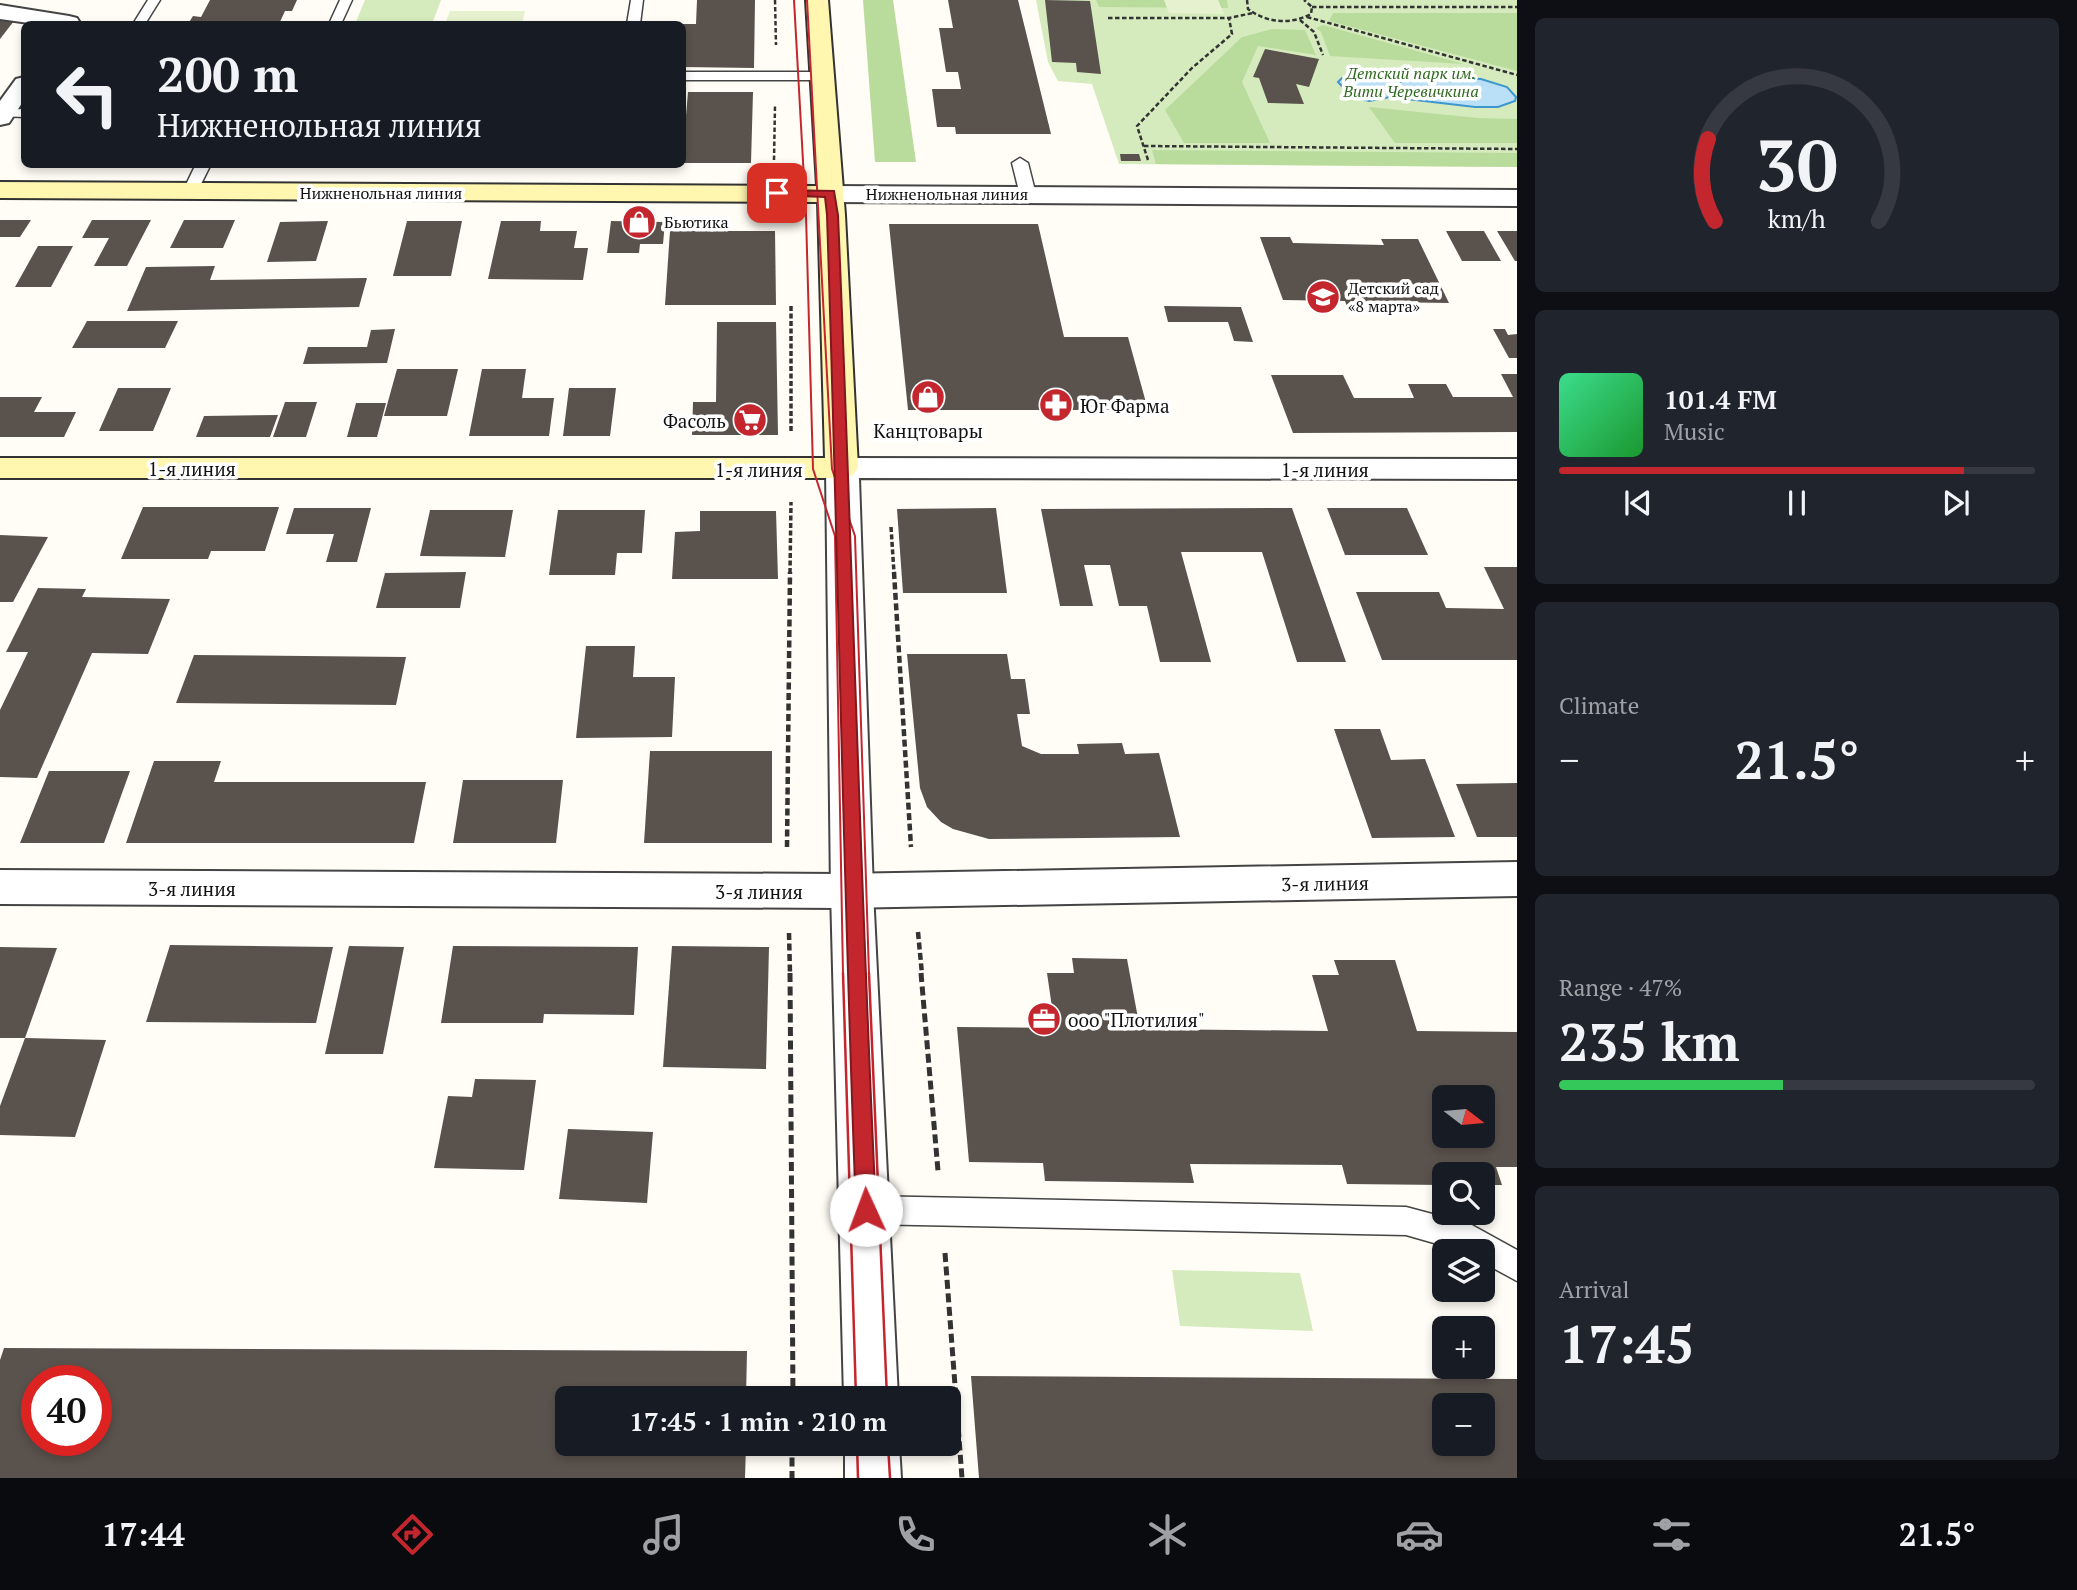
<!DOCTYPE html>
<html lang="en">
<head>
<meta charset="utf-8">
<style>
  :root { --surface:#171b24; --page:#20242c; --text:#f1f3f6; --muted:#9ea1a6; --line:#363941; --accent:#c4262e }
  body { margin:0; font-family:"PT Serif",serif; background:var(--page); color:var(--text); height:100vh; display:flex; flex-direction:column; font-size:26px; white-space:nowrap }
  * { box-sizing:border-box; margin:0 }
  p { font-size:23px; color:var(--muted) }
  .icon { flex:none; width:38px; height:38px; fill:none; stroke:currentColor; stroke-width:2; stroke-linecap:round; stroke-linejoin:round }
  .map { position:relative; flex:1; overflow:hidden }
  .drawer { display:flex; flex-direction:column; gap:18px; padding:18px; background:#0d0f14; width:560px }
  .drawer>* { flex:none }
  .top-card { position:absolute; left:21px; top:21px; width:665px; height:147px; border-radius:10px; box-shadow:0 4px 10px #0003; background:#171b24; color:var(--text); overflow:hidden }
  .needle { width:46px; rotate:106deg }
  .tools { position:absolute; left:1432px; top:1085px; display:grid; gap:14px }
  .tools a { display:grid; place-items:center; width:63px; height:63px; border-radius:10px; background:var(--surface); box-shadow:0 4px 10px #0003; font-size:35px }
  .speed { position:absolute; left:21px; top:1365px; display:flex; gap:14px; font-size:35px; font-weight:700; text-align:center }
  .speed>* { display:grid; place-content:center; width:91px; height:91px; border-radius:50%; background:var(--surface); box-shadow:0 4px 10px #0003; line-height:1 }
  .speed .limit { border:10px solid #d22; background:#fff; color:#111 }
  .pin { position:absolute; display:grid; place-items:center; width:60px; height:60px; color:#fff; margin:-30px; border-radius:14px; box-shadow:0 4px 10px #0006 }
  .me { position:absolute; width:77px; margin:-38px; rotate:358deg; stroke-linejoin:round; filter:drop-shadow(0 0 5px #0008) }
  .turn { display:flex; align-items:center; gap:24px; height:147px; padding:0 21px; font-size:32px }
  .turn .icon { width:91px; height:91px; stroke-width:2.5 }
  .turn b { display:block; font-size:49px; line-height:60px }
  .big { font-size:52px; font-weight:700; line-height:1.1 }
  .drawer .tile { flex:1; display:flex; flex-direction:column; justify-content:center; gap:10px; min-width:0; padding:0 24px; border-radius:10px; background:var(--page) }
  .drawer .dial { align-items:center; gap:0 }
  .dial svg { height:182px; overflow:visible; fill:none; stroke:var(--line); stroke-width:7; stroke-linecap:round; text-anchor:middle }
  .dial text { fill:var(--text); stroke:none }
  .song { display:flex; align-items:center; gap:21px }
  .cover { width:84px; height:84px; border-radius:10px; background:linear-gradient(135deg,hsl(150 70% 55%),hsl(130 70% 35%)) }
  .played { height:7px; border-radius:4px; background:linear-gradient(90deg,var(--accent) 85%,var(--line) 85%) }
  .keys { display:flex; justify-content:space-around; direction:ltr }
  .heat { display:flex; justify-content:space-between; align-items:center; font-size:38px; direction:ltr }
  .charge { height:10px; border-radius:5px; background:linear-gradient(90deg,#34c759 47%,var(--line) 0) }
  .trip { position:absolute; left:555px; top:1386px; width:406px; height:70px; border-radius:10px; background:var(--surface); box-shadow:0 4px 10px #0003; font-weight:700; line-height:70px; text-align:center }
  .tabs { display:flex; height:112px; justify-content:space-around; align-items:center; background:#090b0e; color:var(--muted) }
  .tabs .icon { width:49px; height:49px }
  .tabs .selected { color:var(--accent) }
  .tabs b { font-size:32px; color:var(--text) }
  main { display:flex; flex:1; min-height:0 }
  .map>svg:first-child { display:block }
  .green { fill:#d5ebbd }
  .forest { fill:#b9dc9c }
  .pitch { fill:#e6f2cf }
  .water { fill:#b9e0f7; stroke:#3f96cf; stroke-width:2 }
  .building { fill:#5a524d; fill-rule:evenodd }
  .lines { fill:none; stroke-linecap:round; stroke-linejoin:round }
  .service-casing { stroke:#444; stroke-width:3 }
  .minor-casing { stroke:#444; stroke-width:4 }
  .tertiary-casing { stroke:#444; stroke-width:4 }
  .secondary-casing { stroke:#333; stroke-width:4 }
  .path-far3 { stroke:#333; stroke-width:2.5; stroke-dasharray:4.5 2.5; stroke-linecap:butt }
  .path-far2 { stroke:#333; stroke-width:3.5; stroke-dasharray:5 2.5; stroke-linecap:butt }
  .path-far1 { stroke:#333; stroke-width:4.5; stroke-dasharray:7 3.5; stroke-linecap:butt }
  .path { stroke:#333; stroke-width:5; stroke-dasharray:9 4.5; stroke-linecap:butt }
  .service { fill:#fff; fill-rule:evenodd }
  .minor { fill:#fff; fill-rule:evenodd }
  .tertiary { fill:#fff; fill-rule:evenodd }
  .secondary { fill:#fff6b0; fill-rule:evenodd }
  .tram-far1 { stroke:#c4262e; stroke-width:2 }
  .tram { stroke:#c4262e; stroke-width:2.5 }
  .route { fill:#c4262e; stroke:#7f191e; stroke-width:2 }
  .labels { text-anchor:middle; dominant-baseline:central; stroke-width:7; stroke-linejoin:round; paint-order:stroke }
  .far-park-label { font-size:16px; font-style:italic; fill:#2f6b1f; stroke:#fff }
  .far-street-label { font-size:16px; fill:#111; stroke:#fff }
  .far-poi-label { font-size:16px; fill:#111; stroke:#fff; text-anchor:start }
  .poi-label { font-size:19px; fill:#111; stroke:#fff; text-anchor:start }
  .street-label { font-size:19px; fill:#111; stroke:#fff }
</style>
</head>
<body>
<main>
<div class="map">
<svg width="1517" height="1478" viewBox="0 0 1517 1478">
  <rect width="100%" height="100%" fill="#fffdf5"/>
  <g class="green">
    <polygon points="365,0 441,0 432,24 355,24"/>
    <polygon points="1036,0 1517,0 1517,167 1119,164 1092,84 1058,81 1048,62"/>
    <polygon points="1172,1270 1300,1273 1313,1331 1180,1326"/>
  </g>
  <g class="forest">
    <polygon points="863,0 893,0 916,162 875,162"/>
    <polygon points="1096,0 1227,0 1228,8 1099,7"/>
    <polygon points="1333,13 1517,13 1517,71 1329,21"/>
    <polygon points="1323,25 1464,64 1330,56 1321,32 1316,28"/>
    <polygon points="1272,29 1305,30 1316,55 1258,46 1242,82 1270,143 1184,143 1165,110 1242,37"/>
    <polygon points="1369,107 1478,118 1517,119 1517,143 1395,143"/>
    <polygon points="1152,150 1517,153 1517,167 1156,164"/>
  </g>
  <g class="pitch">
    <polygon points="1164,0 1218,0 1224,14 1169,13"/>
    <polygon points="450,11 525,11 522,24 445,24"/>
  </g>
  <polygon class="water" points="1363,74 1401,82 1414,76 1481,79 1507,87 1516,97 1515,101 1498,107 1475,107 1390,97 1369,101 1351,96 1338,82 1342,78"/>
  <g class="building">
    <polygon points="210,0 297,0 292,11 285,11 279,24 188,24 193,16 201,17"/>
    <polygon points="697,0 755,0 754,68 682,67 682,24 696,24"/>
    <polygon points="948,0 1018,0 1051,134 956,134 955,127 937,127 932,89 961,89 958,72 946,72 939,28 953,28"/>
    <polygon points="1045,0 1090,1 1101,74 1077,72 1076,63 1052,62"/>
    <polygon points="0,21 14,21 0,39"/>
    <polygon points="1265,49 1319,59 1309,87 1296,84 1304,104 1268,103 1259,78 1253,77"/>
    <polygon points="688,92 753,92 751,163 682,163"/>
    <polygon points="1120,154 1139,154 1141,161 1121,161"/>
    <polygon points="0,220 31,220 20,237 0,237"/>
    <polygon points="92,220 151,220 127,266 94,266 109,238 82,238"/>
    <polygon points="184,220 235,220 223,248 170,248"/>
    <polygon points="328,221 316,261 267,262 280,222"/>
    <polygon points="407,221 462,221 451,276 393,276"/>
    <polygon points="501,221 541,221 540,231 577,231 574,248 588,248 583,280 488,279"/>
    <polygon points="611,221 665,222 663,244 640,244 639,253 607,253"/>
    <polygon points="889,224 1038,224 1064,337 1128,337 1148,410 908,410"/>
    <polygon points="670,231 775,231 776,305 665,305"/>
    <polygon points="1446,231 1484,231 1501,261 1462,261"/>
    <polygon points="1497,231 1517,231 1517,261 1515,261"/>
    <polygon points="1260,237 1290,237 1293,243 1384,245 1381,239 1418,239 1449,303 1383,302 1388,313 1349,312 1345,301 1283,300"/>
    <polygon points="38,246 73,246 51,287 15,287"/>
    <polygon points="215,266 210,280 367,278 359,307 127,311 146,267"/>
    <polygon points="1164,306 1241,307 1253,342 1234,341 1228,322 1168,322"/>
    <polygon points="87,321 178,321 165,348 72,348"/>
    <polygon points="717,322 776,322 778,435 692,435 693,402 716,402"/>
    <polygon points="395,329 387,363 303,364 308,347 367,347 371,330"/>
    <polygon points="1493,329 1505,329 1508,335 1517,334 1517,358 1509,358"/>
    <polygon points="397,369 458,369 447,416 384,416"/>
    <polygon points="482,369 526,369 522,398 554,398 549,436 469,436"/>
    <polygon points="1501,374 1517,374 1517,432 1293,433 1271,375 1343,375 1354,398 1414,398 1408,384 1446,384 1453,397 1513,397"/>
    <polygon points="118,388 171,388 153,431 99,431"/>
    <polygon points="569,388 616,388 610,436 563,436"/>
    <polygon points="0,397 42,397 34,412 76,412 64,437 0,437"/>
    <polygon points="285,402 317,402 306,437 273,437"/>
    <polygon points="356,403 386,403 377,437 347,437"/>
    <polygon points="278,415 270,437 196,437 204,416"/>
    <polygon points="143,507 279,507 265,551 211,551 208,559 121,559"/>
    <polygon points="294,508 371,508 357,562 326,562 334,534 286,534"/>
    <polygon points="996,508 1007,593 903,593 897,509"/>
    <polygon points="1292,508 1346,662 1297,662 1262,552 1181,552 1211,662 1160,662 1147,606 1119,606 1110,565 1084,565 1093,606 1060,606 1041,509"/>
    <polygon points="1327,508 1407,508 1428,555 1345,555"/>
    <polygon points="430,510 513,510 505,557 420,556"/>
    <polygon points="558,510 645,510 642,553 617,553 615,575 549,575"/>
    <polygon points="700,511 776,511 778,579 672,579 675,532 700,531"/>
    <polygon points="0,535 48,537 13,602 0,602"/>
    <polygon points="1484,567 1517,567 1517,660 1382,660 1356,592 1439,592 1446,608 1504,609"/>
    <polygon points="466,572 460,608 376,608 385,573"/>
    <polygon points="38,588 86,589 82,597 170,599 148,654 92,653 37,778 0,777 0,710 28,652 6,652"/>
    <polygon points="586,646 635,646 633,677 675,677 672,737 576,738"/>
    <polygon points="907,654 1007,654 1011,679 1025,679 1030,714 1017,714 1022,746 1041,754 1079,754 1077,744 1122,743 1125,754 1159,753 1180,837 989,839 953,829 941,822 927,807 920,788"/>
    <polygon points="194,655 406,657 396,705 176,703"/>
    <polygon points="1334,729 1380,729 1391,760 1425,759 1455,837 1372,838"/>
    <polygon points="650,751 772,751 772,843 644,843"/>
    <polygon points="154,761 221,761 214,782 426,782 414,843 126,843"/>
    <polygon points="49,771 130,771 104,843 20,843"/>
    <polygon points="463,780 563,780 556,843 453,843"/>
    <polygon points="1517,783 1517,837 1477,837 1456,784"/>
    <polygon points="170,945 333,947 316,1023 146,1022"/>
    <polygon points="349,946 404,947 383,1054 325,1054"/>
    <polygon points="453,946 638,947 634,1015 544,1014 543,1023 441,1023"/>
    <polygon points="672,946 769,947 766,1069 663,1067"/>
    <polygon points="0,947 57,948 25,1038 0,1038"/>
    <path d="M1072,958L1127,959L1140,1029L1236,1030L1328,1031L1312,975H1339L1334,960H1395L1417,1031L1517,1032V1167H1496L1502,1185H1482V1174H1444V1185L1347,1184L1342,1165L1190,1164L1194,1183L1045,1181L1043,1163L969,1162L957,1027L1055,1028L1047,973H1074ZM1444,1097H1482V1136H1444Z"/>
    <polygon points="25,1038 106,1040 75,1137 0,1135 0,1106"/>
    <polygon points="475,1079 536,1080 524,1170 434,1168 448,1096 472,1097"/>
    <polygon points="568,1129 653,1132 647,1203 559,1199"/>
    <path d="M4,1348L747,1351L746,1398H567V1444H746L745,1478H0V1360ZM37,1381H96V1440H37Z"/>
    <path d="M971,1376L1517,1379V1478H979ZM1444,1405H1482V1444H1444Z"/>
  </g>
  <g class="lines">
    <g class="service-casing">
      <g id="service">
        <polygon points="148,0 160,0 145,24 133,24"/>
        <polygon points="340,0 352,0 341,24 329,24"/>
        <polygon points="631,0 643,0 640,24 627,24"/>
        <polygon points="682,72 822,72 829,76 822,80 682,80"/>
        <polygon points="24,109 24,117 0,116 0,110"/>
        <polygon points="1020,158 1028,163 1036,195 1034,198 1028,200 1020,195 1012,163"/>
        <polygon points="196,164 211,164 195,196 185,196 182,193"/>
        <polygon points="866,1196 1406,1207 1470,1224 1517,1250 1517,1281 1482,1262 1482,1251 1462,1251 1406,1235 866,1224 856,1220 852,1210 856,1200"/>
      </g>
    </g>
    <g class="minor-casing">
      <g id="minor">
        <polygon points="0,5 69,16 77,18 80,23 36,24 0,19"/>
        <polygon points="24,77 24,100 9,123 0,125 0,101 16,79"/>
        <polygon points="1517,862 1517,896 841,908 0,904 0,870 841,874"/>
      </g>
    </g>
    <g class="tertiary-casing">
      <g id="tertiary">
        <polygon points="830,186 1517,190 1517,206 830,202 821,200 817,194 821,188"/>
        <polygon points="842,458 1517,459 1517,479 859,478 873,891 898,1398 844,1398 831,891 826,468 831,461"/>
        <polygon points="845,1444 899,1444 901,1478 845,1478"/>
      </g>
    </g>
    <g class="secondary-casing">
      <polygon id="secondary" points="806,0 828,0 845,215 858,468 853,475 842,478 0,478 0,458 825,458 818,202 0,198 0,182 817,186"/>
    </g>
    <g class="path-far3">
      <polyline points="775,0 776,45"/>
      <path d="M1247,0L1248,9C1267,23 1290,25 1311,14L1312,7L1304,0"/>
      <polyline points="1312,7 1517,7"/>
      <polyline points="1307,17 1517,75"/>
      <polyline points="1108,18 1229,18 1253,13"/>
      <polyline points="1300,20 1314,32 1323,55"/>
      <polyline points="1144,146 1517,149"/>
      <polyline points="774,160 775,106"/>
      <polyline points="1148,160 1137,126 1192,68 1232,34 1229,18"/>
    </g>
    <g class="path-far2">
      <polyline points="791,306 791,431"/>
      <polyline points="891,527 894,573"/>
      <polyline points="790,573 791,502"/>
    </g>
    <g class="path-far1">
      <polyline points="894,572 911,847"/>
      <polyline points="787,847 790,572"/>
      <polyline points="918,932 922,974"/>
      <polyline points="789,933 790,974"/>
    </g>
    <g class="path">
      <polyline points="790,973 793,1398"/>
      <polyline points="921,973 938,1171"/>
      <polyline points="945,1253 962,1478"/>
      <polyline points="792,1444 792,1478"/>
    </g>
    <use href="#service" class="service"/>
    <use href="#minor" class="minor"/>
    <use href="#tertiary" class="tertiary"/>
    <use href="#secondary" class="secondary"/>
    <g class="tram-far1">
      <polyline points="794,0 806,215 813,469 835,536 843,974"/>
      <polyline points="807,0 832,469 855,536 869,974"/>
    </g>
    <g class="tram">
      <polyline points="843,973 856,1398"/>
      <polyline points="869,973 887,1398"/>
      <polyline points="857,1444 858,1478"/>
      <polyline points="888,1444 890,1478"/>
    </g>
  </g>
  <path class="route" d="M777,190L834,191L838,215C852,546 860,878 876,1210L873,1217L866,1219L859,1217L856,1210C843,878 838,546 827,215L825,197L774,195L772,193Z"/>
  <defs>
    <g id="shop-disc" transform="scale(1.75)"><circle r="9.5" fill="#c4262e" stroke="#fff"/><path d="M-5-2.5h2.3a2.7 3.5 0 0 1 5.4 0H5L5.5 6h-11ZM-1.5-2.5h3a1.5 2.3 0 0 0-3 0Z" fill="#fff"/></g>
    <g id="school-disc" transform="scale(1.75)"><circle r="9.5" fill="#c4262e" stroke="#fff"/><path d="M0-5L7-2L0 1L-7-2ZM-4 1L0 2.5L4 1V4Q0 6-4 4Z" fill="#fff"/></g>
    <g id="pharmacy-disc" transform="scale(1.75)"><circle r="9.5" fill="#c4262e" stroke="#fff"/><path d="M-2-6h4v4h4v4h-4v4h-4v-4h-4v-4h4Z" fill="#fff"/></g>
    <g id="supermarket-disc" transform="scale(1.75)"><circle r="9.5" fill="#c4262e" stroke="#fff"/><path d="M-6-5.5h2.5l.6 2H6L4.5 2H-2.5L-4.4-4H-6ZM-1.5 3.2a1.3 1.3 0 1 0 .1 0ZM3 3.2a1.3 1.3 0 1 0 .1 0Z" fill="#fff"/></g>
    <g id="office-disc" transform="scale(1.75)"><circle r="9.5" fill="#c4262e" stroke="#fff"/><path d="M-6-3h4V-5.5h4V-3h4V5H-6ZM-1-4.5V-3h2v-1.5ZM-6 0V1H6V0Z" fill="#fff"/></g>
  </defs>
  <g fill-rule="evenodd">
    <use href="#shop-disc" x="639" y="222"/>
    <use href="#school-disc" x="1323" y="297"/>
    <use href="#shop-disc" x="928" y="397"/>
    <use href="#pharmacy-disc" x="1056" y="405"/>
    <use href="#supermarket-disc" x="750" y="420"/>
    <use href="#office-disc" x="1044" y="1019"/>
  </g>
  <g class="labels">
    <g class="far-park-label">
      <text x="1411" y="73">Детский парк им.<tspan x="1411" dy="18">Вити Черевичкина</tspan></text>
    </g>
    <g class="far-street-label">
      <text x="381" y="193">Нижненольная линия</text>
      <text x="947" y="194">Нижненольная линия</text>
    </g>
    <g class="far-poi-label">
      <text x="664" y="222">Бьютика</text>
      <text x="1348" y="288">Детский сад<tspan x="1348" dy="18">«8 марта»</tspan></text>
    </g>
    <g class="poi-label">
      <text x="1080" y="405">Юг Фарма</text>
      <text x="726" y="420" text-anchor="end">Фасоль</text>
      <text x="928" y="430" text-anchor="middle">Канцтовары</text>
      <text x="1068" y="1019">ооо "Плотилия"</text>
    </g>
    <g class="street-label">
      <text x="192" y="468">1-я линия</text>
      <text x="759" y="469">1-я линия</text>
      <text x="1325" y="469">1-я линия</text>
      <text transform="translate(1325 883) rotate(-1)">3-я линия</text>
      <text x="192" y="888">3-я линия</text>
      <text x="759" y="891">3-я линия</text>
    </g>
  </g>
</svg>
<div class="tools">
<a><svg class="needle" viewBox="-14 -14 28 28"><path d="M0-13l5 13h-10z" fill="#e53935"/><path d="M0 13l5-13h-10z" fill="#9ea1a6"/></svg></a>
<a><svg class="icon" aria-label="search" viewBox="0 0 24 24"><circle cx="10" cy="10" r="6"/><path d="M15 15l6 6"/></svg></a>
<a><svg class="icon" aria-label="layers" viewBox="0 0 24 24"><path d="M12 4l9 5-9 5-9-5zM3 14l9 5 9-5"/></svg></a>
<a>+</a>
<a>−</a>
</div>
<div class="speed"><div class="limit">40</div></div>
<div class="pin" style="left:777px;top:193px;background:#d93025"><svg class="icon" aria-label="arrive" viewBox="0 0 24 24"><path d="M6 21V4h12l-3 4 3 4H6"/></svg></div>
<svg class="me" style="left:866px;top:1210px" viewBox="-20 -20 40 40"><circle r="19" fill="#fff"/><path d="M0-13L10 11 0 6-10 11z" fill="#c4262e"/></svg>
<div class="trip">17:45 · 1 min · 210 m</div>
<div class="top-card">
<div class="turn"><svg class="icon" aria-label="left" viewBox="0 0 24 24"><path d="M17 20v-9H6M10 6l-5 5 5 5"/></svg><div><b>200 m</b>Нижненольная линия</div></div>
</div>
</div>
<section class="drawer">
<div class="tile dial"><svg viewBox="0 0 100 80">
<path d="M14 69A42 42 0 1 1 86 69"/>
<path d="M14 69A42 42 0 0 1 11 33" stroke="#c4262e"/>
<text x="50" y="56" font-size="32" font-weight="700">30</text>
<text x="50" y="72" font-size="11">km/h</text>
</svg></div>
<div class="tile">
<div class="song"><i class="cover"></i><div><b>101.4 FM</b><p>Music</p></div></div>
<div class="played"></div>
<div class="keys"><svg class="icon" aria-label="previous" viewBox="0 0 24 24"><path d="M18 5L8 12l10 7zM5 5v14"/></svg><svg class="icon" aria-label="pause" viewBox="0 0 24 24"><path d="M8 5v14M16 5v14"/></svg><svg class="icon" aria-label="next" viewBox="0 0 24 24"><path d="M6 5l10 7-10 7zM19 5v14"/></svg></div>
</div>
<div class="tile"><p>Climate</p>
<div class="heat"><a>−</a><b class="big">21.5°</b><a>+</a></div>
</div>
<div class="tile"><p>Range · 47%</p><b class="big">235 km</b><div class="charge"></div></div>
<div class="tile"><p>Arrival</p><b class="big">17:45</b></div>
</section>
</main>
<nav class="tabs">
<b>17:44</b>
<svg class="icon selected" aria-label="directions" viewBox="0 0 24 24"><path d="M12 3l9 9-9 9-9-9zM9 14v-3h6M13 9l2 2-2 2"/></svg>
<svg class="icon" aria-label="music" viewBox="0 0 24 24"><path d="M9 18V5l10-2v13"/><circle cx="6" cy="18" r="3"/><circle cx="16" cy="16" r="3"/></svg>
<svg class="icon" aria-label="phone" viewBox="0 0 24 24"><path d="M5 4h4l2 5-3 2q2 4 5 5l2-3 5 2v4C11 20 4 13 5 4z"/></svg>
<svg class="icon" aria-label="climate" viewBox="0 0 24 24"><path d="M12 3v18M4 7l16 10M4 17L20 7"/></svg>
<svg class="icon" aria-label="car" viewBox="0 0 24 24"><path d="M5 17H2v-5l4-1 3-4h7l3 4 3 1v5h-3M9 17h6M6 11h13"/><circle cx="7" cy="17" r="2"/><circle cx="17" cy="17" r="2"/></svg>
<svg class="icon" aria-label="filters" viewBox="0 0 24 24"><path d="M4 7h16M4 17h16"/><circle cx="9" cy="7" r="2"/><circle cx="15" cy="17" r="2"/></svg>
<b>21.5°</b>
</nav>
</body>
</html>
